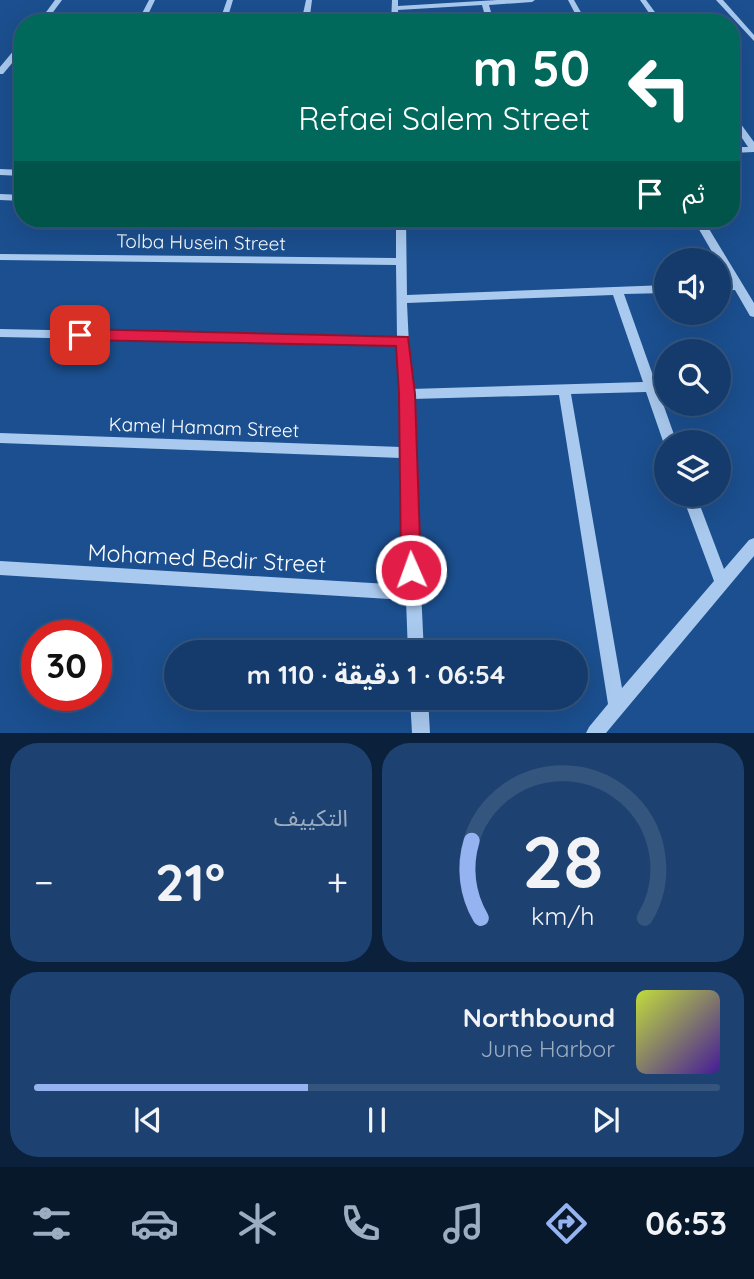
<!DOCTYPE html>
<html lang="ar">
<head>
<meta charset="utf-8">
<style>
  :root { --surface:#143b6b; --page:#1d4271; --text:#f1f3f6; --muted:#9dadc1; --line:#33557e; --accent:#95b2f1 }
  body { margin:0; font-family:Quicksand,"Noto Sans Arabic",sans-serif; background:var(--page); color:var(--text); direction:rtl; height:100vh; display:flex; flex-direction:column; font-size:26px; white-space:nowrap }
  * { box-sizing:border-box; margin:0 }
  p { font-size:23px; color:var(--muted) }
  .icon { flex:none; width:38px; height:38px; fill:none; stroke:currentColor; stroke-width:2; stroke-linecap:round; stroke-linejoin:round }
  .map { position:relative; height:733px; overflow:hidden; direction:ltr }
  .side { display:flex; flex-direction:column; gap:10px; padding:10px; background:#0b203b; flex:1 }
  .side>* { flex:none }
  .guide { position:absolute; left:14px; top:14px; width:726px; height:214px; border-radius:28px; box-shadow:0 7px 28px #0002,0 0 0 2px var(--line); direction:rtl; background:#00695c; color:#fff; overflow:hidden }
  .buttons { position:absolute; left:654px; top:248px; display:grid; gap:14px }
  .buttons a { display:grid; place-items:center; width:77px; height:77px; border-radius:50%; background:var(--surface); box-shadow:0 7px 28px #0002,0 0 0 2px var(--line); font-size:35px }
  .speed { position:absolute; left:21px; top:620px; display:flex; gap:14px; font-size:35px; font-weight:700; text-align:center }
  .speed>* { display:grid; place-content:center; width:91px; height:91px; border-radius:50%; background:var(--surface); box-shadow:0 7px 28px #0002,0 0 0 2px var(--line); line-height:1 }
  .speed .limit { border:10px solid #d22; background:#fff; color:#111 }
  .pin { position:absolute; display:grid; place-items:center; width:60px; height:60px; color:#fff; margin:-30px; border-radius:14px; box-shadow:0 4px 10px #0006 }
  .me { position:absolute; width:77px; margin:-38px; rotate:358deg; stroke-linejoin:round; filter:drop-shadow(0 0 5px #0008) }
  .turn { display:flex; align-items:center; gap:24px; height:147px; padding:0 35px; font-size:32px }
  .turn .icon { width:91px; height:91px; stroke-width:2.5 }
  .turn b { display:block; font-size:49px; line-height:60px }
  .then { display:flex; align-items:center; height:66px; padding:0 35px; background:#0003; gap:14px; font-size:26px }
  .big { font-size:52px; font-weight:700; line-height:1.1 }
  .side .tile { flex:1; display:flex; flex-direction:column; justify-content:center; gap:10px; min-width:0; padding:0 24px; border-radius:28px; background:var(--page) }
  .side .dial { align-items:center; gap:0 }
  .dial svg { height:182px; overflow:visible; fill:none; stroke:var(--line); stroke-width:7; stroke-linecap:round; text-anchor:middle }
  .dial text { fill:var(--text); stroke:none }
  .song { display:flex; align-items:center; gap:21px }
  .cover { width:84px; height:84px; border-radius:10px; background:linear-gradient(135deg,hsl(70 70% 55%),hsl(260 70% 35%)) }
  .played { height:7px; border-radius:4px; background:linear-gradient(90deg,var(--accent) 40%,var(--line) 40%) }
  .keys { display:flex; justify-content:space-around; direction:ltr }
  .heat { display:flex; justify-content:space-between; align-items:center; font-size:38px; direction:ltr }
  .side .tiles { flex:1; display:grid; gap:10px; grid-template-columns:1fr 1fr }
  .tile:last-child { grid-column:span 2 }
  .trip { position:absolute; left:164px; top:640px; width:424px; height:70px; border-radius:35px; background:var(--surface); box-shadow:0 7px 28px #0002,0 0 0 2px var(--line); font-weight:700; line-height:70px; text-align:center; direction:rtl }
  .tabs { display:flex; height:112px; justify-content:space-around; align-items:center; background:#08182b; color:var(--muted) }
  .tabs .icon { width:49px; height:49px }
  .tabs .selected { color:var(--accent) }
  .tabs b { font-size:32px; color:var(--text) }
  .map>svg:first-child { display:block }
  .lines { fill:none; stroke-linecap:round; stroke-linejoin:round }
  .minor { fill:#a9c9ee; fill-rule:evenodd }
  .route { fill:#e11d48; stroke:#92132f; stroke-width:2 }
  .labels { text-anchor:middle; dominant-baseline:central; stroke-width:7; stroke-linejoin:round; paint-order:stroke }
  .street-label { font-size:19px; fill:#fff; stroke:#1b4f8f }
  .near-street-label { font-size:23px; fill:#fff; stroke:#1b4f8f }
</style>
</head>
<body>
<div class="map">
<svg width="754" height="733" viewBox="0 0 754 733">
  <rect width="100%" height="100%" fill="#1b4f8f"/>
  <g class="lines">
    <g class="minor">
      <polygon points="55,0 62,0 45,23 38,23"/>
      <polygon points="149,0 155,0 144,23 137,23"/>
      <polygon points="227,0 233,0 226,23 219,23"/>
      <polygon points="306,0 312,0 309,23 301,23"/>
      <polygon points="392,0 398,0 398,6 497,0 535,0 532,2 489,5 494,23 487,23 482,5 398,10 399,23 391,23"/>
      <polygon points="568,0 574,0 587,23 580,23"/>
      <polygon points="640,0 646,0 663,23 656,23"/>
      <polygon points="716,0 723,0 754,35 754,41"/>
      <polygon points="20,43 23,43 23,50 3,74 0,74 0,67"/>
      <polygon points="732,115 735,116 754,142 754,152 732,153 732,147 748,147 732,123"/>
      <polygon points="0,169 23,170 23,176 0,175"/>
      <polygon points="0,194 23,195 23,201 0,200"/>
      <path d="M396,219H406L407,295L667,285V293L624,294L677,443H667V447H665L646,392L571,394L622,688L714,581L682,495H696L724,569L749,540L754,538V556L606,733H586L589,727L608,704L559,395L412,399L424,653H408L406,600L0,575V561L405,585L401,458L0,443V433L401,447L397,345L0,337V329L397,337L396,265L0,260V254L396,258ZM613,295L643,382L411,389L407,303Z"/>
      <polygon points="693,219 703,219 754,303 754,317 750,316 735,290 719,291 719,283 730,283"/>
      <polygon points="410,698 428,698 430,733 412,733"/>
    </g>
  </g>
  <polygon class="route" points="80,329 408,337 415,394 421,570 418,577 411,579 404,577 401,570 399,394 396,346 80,340 73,335"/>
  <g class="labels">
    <g class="street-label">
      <text transform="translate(201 242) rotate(1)">Tolba Husein Street</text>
      <text transform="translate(204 427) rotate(2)">Kamel Hamam Street</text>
    </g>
    <g class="near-street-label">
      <text transform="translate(207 558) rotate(3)">Mohamed Bedir Street</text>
    </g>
  </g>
</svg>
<div class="buttons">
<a><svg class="icon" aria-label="sound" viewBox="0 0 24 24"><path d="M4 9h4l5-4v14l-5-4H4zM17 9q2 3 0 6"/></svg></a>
<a><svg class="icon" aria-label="search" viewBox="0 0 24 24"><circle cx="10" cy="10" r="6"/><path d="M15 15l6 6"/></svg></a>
<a><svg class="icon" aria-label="layers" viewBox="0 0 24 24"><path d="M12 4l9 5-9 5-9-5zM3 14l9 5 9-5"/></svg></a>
</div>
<div class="speed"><div class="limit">30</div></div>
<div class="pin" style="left:80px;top:335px;background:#d93025"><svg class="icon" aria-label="arrive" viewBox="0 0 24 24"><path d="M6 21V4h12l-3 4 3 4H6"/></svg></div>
<svg class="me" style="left:411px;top:570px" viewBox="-20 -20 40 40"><circle r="17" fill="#e11d48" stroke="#fff" stroke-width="3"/><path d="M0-11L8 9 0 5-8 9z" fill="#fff"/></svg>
<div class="trip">06:54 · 1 دقيقة · 110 m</div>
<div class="guide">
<div class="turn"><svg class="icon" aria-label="left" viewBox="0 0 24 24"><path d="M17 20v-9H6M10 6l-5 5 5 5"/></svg><div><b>50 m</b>Refaei Salem Street</div></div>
<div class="then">ثم<svg class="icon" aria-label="arrive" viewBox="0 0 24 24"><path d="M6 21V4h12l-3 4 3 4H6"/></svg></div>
</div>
</div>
<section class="side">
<div class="tiles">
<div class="tile dial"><svg viewBox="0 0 100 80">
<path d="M14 69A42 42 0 1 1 86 69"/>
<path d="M14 69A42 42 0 0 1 10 35" stroke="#95b2f1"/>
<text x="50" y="56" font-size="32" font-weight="700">28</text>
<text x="50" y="72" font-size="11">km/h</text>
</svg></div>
<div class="tile"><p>التكييف</p>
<div class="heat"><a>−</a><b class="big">21°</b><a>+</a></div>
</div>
<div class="tile">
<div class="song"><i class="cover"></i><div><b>Northbound</b><p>June Harbor</p></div></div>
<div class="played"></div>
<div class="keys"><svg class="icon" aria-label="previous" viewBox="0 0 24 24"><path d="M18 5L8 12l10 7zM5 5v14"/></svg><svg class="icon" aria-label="pause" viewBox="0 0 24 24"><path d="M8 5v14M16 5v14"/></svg><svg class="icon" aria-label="next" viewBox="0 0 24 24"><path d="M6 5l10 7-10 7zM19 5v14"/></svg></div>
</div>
</div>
</section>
<nav class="tabs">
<b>06:53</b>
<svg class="icon selected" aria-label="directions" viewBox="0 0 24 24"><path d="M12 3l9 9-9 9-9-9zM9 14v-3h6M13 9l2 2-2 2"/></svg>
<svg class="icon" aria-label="music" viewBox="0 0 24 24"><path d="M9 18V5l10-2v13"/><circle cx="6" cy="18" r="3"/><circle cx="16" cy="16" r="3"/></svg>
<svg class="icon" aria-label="phone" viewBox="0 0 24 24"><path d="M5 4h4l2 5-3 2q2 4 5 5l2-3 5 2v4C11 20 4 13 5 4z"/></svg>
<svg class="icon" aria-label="climate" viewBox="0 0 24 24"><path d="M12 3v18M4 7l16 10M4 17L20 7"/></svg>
<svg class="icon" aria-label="car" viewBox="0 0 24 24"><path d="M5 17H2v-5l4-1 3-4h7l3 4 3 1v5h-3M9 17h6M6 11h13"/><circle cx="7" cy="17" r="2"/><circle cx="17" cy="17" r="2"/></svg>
<svg class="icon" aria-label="filters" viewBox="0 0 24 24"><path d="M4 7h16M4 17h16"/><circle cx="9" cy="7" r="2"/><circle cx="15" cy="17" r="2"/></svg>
</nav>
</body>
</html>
